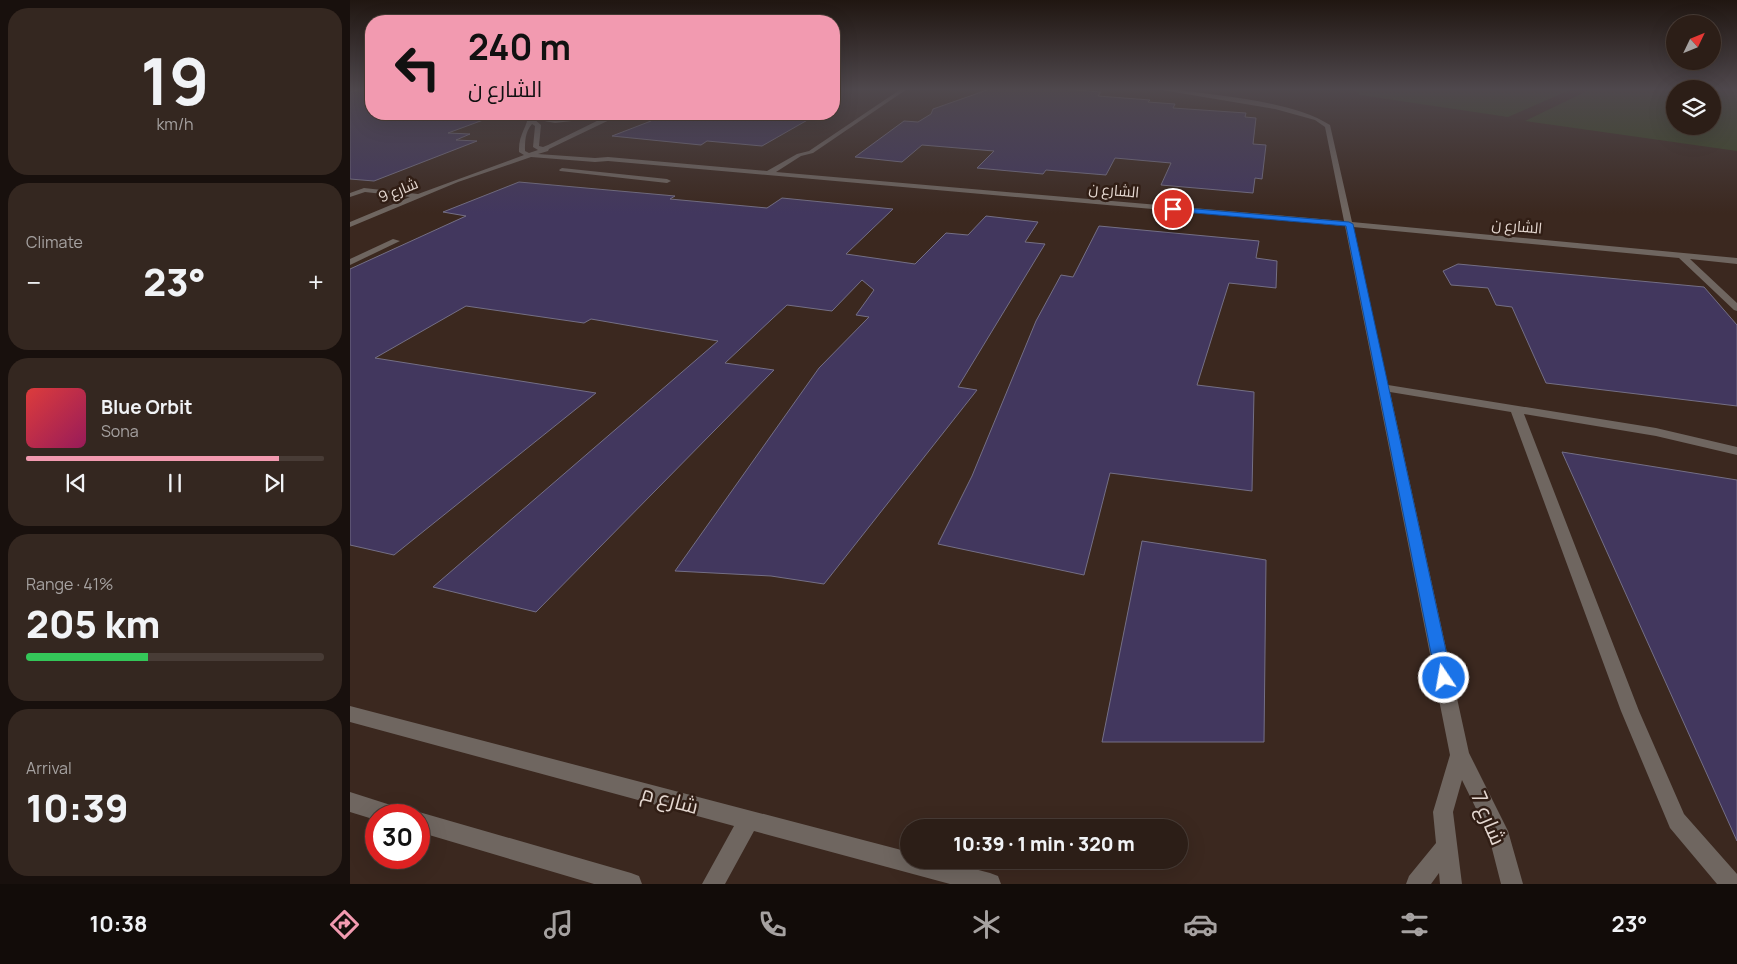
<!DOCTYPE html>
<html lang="en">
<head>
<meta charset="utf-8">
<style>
  :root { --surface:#2c1e17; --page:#342720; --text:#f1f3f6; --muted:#a6a2a1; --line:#483c36; --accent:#f29ab0 }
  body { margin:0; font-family:Manrope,Cairo,sans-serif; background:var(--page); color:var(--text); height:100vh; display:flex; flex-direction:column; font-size:19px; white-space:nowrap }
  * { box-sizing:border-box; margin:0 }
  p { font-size:16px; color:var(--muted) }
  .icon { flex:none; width:28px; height:28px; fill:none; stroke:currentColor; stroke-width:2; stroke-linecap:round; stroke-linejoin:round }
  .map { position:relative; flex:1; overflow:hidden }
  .panel { display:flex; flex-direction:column; gap:8px; padding:8px; background:#18100d; width:350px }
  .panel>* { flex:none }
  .hud { position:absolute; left:15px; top:15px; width:475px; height:105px; border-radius:20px; box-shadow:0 5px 20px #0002,0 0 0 1px var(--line); background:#f29ab0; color:#111; overflow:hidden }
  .needle { width:32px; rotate:47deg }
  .controls { position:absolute; left:1316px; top:15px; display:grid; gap:10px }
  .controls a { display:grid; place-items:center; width:55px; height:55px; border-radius:50%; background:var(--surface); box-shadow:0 5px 20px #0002,0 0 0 1px var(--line); font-size:25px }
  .speed { position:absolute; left:15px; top:804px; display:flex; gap:10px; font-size:25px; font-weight:700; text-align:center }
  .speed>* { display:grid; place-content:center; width:65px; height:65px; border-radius:50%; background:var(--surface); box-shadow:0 5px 20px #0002,0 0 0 1px var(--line); line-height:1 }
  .speed .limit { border:8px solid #d22; background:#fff; color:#111 }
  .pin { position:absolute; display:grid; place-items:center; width:42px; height:42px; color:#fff; margin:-21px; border:2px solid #fff; border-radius:50%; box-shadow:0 1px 5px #0007 }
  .me { position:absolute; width:55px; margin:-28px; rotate:348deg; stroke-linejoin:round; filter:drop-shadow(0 0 4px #0008) }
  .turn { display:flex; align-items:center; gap:18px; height:105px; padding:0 20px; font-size:22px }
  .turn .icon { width:65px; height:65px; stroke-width:2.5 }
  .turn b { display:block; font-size:35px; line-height:42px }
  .big { font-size:38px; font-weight:800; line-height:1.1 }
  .panel .widget { flex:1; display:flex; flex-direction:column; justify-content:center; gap:8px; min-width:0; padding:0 18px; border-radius:20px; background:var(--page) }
  .panel .dial { align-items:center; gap:0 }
  .dial b { font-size:65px; line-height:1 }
  .song { display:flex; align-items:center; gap:15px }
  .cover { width:60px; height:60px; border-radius:8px; background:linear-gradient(135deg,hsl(0 70% 55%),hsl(330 70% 35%)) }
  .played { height:5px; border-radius:2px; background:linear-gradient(90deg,var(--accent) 85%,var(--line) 85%) }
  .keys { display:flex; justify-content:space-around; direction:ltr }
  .heat { display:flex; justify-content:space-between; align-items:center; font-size:28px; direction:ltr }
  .charge { height:8px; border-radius:4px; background:linear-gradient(90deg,#34c759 41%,var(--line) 0) }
  .trip { position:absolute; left:550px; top:819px; width:288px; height:50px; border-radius:25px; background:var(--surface); box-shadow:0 5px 20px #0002,0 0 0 1px var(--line); font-weight:800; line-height:50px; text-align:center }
  .menu { display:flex; height:80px; justify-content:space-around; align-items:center; background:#120c09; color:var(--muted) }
  .menu .icon { width:35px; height:35px }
  .menu .on { color:var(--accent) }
  .menu b { font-size:22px; color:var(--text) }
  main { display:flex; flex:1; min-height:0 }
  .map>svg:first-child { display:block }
  .green { fill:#394622 }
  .building { fill:#42375e; stroke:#746f85 }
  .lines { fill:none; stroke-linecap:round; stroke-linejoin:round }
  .minor { fill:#6f6660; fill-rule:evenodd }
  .route { fill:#1a73e8; stroke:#114b97 }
  .labels { text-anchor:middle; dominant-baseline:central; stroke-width:5; stroke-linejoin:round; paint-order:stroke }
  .far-street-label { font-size:15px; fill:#e5d8d1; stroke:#311e15 }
  .near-street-label { font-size:21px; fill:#e5d8d1; stroke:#311e15 }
</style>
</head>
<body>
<main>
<section class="panel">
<div class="widget dial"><b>19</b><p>km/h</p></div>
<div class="widget"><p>Climate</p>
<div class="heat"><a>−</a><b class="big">23°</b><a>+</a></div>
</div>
<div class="widget">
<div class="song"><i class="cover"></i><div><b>Blue Orbit</b><p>Sona</p></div></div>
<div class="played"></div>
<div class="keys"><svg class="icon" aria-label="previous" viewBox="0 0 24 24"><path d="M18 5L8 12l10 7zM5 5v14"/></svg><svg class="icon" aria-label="pause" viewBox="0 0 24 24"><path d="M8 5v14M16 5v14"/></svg><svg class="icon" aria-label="next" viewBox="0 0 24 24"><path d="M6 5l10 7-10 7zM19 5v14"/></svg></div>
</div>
<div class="widget"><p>Range · 41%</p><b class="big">205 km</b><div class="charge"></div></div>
<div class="widget"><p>Arrival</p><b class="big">10:39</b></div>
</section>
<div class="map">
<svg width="1387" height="884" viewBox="0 0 1387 884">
  <rect width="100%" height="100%" fill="#3b281f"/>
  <g class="green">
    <polygon points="1004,89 1222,89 1158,117 1010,95"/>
    <polygon points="1241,89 1325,89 1325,126 1362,126 1363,89 1387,89 1387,151 1175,121"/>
  </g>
  <g class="building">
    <polygon points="10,89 21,89 21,114 144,114 144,116 98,133 120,134 106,140 127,141 24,181 0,179 0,92"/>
    <polygon points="640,89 711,89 751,92 748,96 800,100 798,102 825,104 823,108 896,113 895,117 906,118 903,144 916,145 912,179 905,178 903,193 811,185 821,163 765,158 756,175 696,170 693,174 627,168 644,151 572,145 552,162 505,157 554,121 568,122 581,114 583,109"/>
    <polygon points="301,114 468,114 412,146 357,141 351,145 262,136 301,121"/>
    <polygon points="169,182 325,196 320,199 417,208 432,198 543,209 496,254 565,264 596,233 618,235 636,216 688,222 675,242 695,244 608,387 627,390 474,584 421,576 325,571 469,368 519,317 506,315 524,290 512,280 482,311 437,305 375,363 424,370 186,612 83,587 368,341 241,319 234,323 116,306 25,358 246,393 44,555 0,545 0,269 116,216 93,212"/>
    <polygon points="749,226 909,241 906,258 927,261 926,288 879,283 847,385 904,392 902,491 760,473 734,575 588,544 622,476 686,321 711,275 723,277"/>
    <polygon points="1108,264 1354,287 1387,325 1387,406 1196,383 1162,307 1146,305 1138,288 1101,285 1093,271"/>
    <polygon points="1212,452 1387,480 1387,841"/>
    <polygon points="792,541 916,560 914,742 752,742"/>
  </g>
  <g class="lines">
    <g class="minor">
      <path d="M551,89H557L463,153L451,156L426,172L994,221L975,127L965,120L925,109L806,89H821C867,96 941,100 980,125L1002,222L1387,258V264L1340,259L1387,303V311L1384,310L1329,258L1003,227L1038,385L1306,428L1387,447V455L1306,436L1174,414L1289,711L1334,814L1387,874V884H1367L1320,828L1271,711L1161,412L1040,392L1119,753L1158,831L1173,884H1151L1138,833L1112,780L1103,812L1112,884H1090L1089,873L1081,884H1056L1059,876L1086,843L1083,812L1100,755L995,226L258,161L245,162L181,157L108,182L0,227V222L60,197L15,192L0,197V193L14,188L68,194L174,155L169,152C168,134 178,127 178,114L205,119L254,114L256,117L265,114H272L199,149L198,151L188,154L245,158L258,157L417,171L447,154L459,151ZM255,117L198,145L193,147L189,146L191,125L184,119L205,123ZM182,124L185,126L183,147L188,150L179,153L175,151C175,141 175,132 182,124Z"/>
      <polygon points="212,168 317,179 321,181 317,183 210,171 209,170"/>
      <polygon points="43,239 50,241 0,265 0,259"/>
      <polygon points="0,706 559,852 559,860 590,860 640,873 648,876 651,884 600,884 404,831 375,884 352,884 384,826 0,722"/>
      <polygon points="0,792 50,808 53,815 26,815 26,820 0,812"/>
      <polygon points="69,812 281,873 289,876 292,884 244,884 69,832 69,815 62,815"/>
    </g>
  </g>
  <linearGradient id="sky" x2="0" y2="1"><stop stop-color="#201611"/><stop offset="0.42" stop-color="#4f484d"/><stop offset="1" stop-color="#4f484d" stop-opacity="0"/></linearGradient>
  <rect width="1387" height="213" fill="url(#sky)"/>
  <polygon class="route" points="823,207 999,222 1003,224 1102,678 1100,683 1094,685 1088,683 1086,678 996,226 821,211 820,209"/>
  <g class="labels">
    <g class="far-street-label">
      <text transform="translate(48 190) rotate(-22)">شارع 9</text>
      <text transform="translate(764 190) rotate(5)">الشارع ن</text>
      <text transform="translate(1167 226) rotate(5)">الشارع ن</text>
    </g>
    <g class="near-street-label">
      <text transform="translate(320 799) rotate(15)">شارع م</text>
      <text transform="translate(1139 818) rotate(67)">شارع 7</text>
    </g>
  </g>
</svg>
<div class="controls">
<a><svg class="needle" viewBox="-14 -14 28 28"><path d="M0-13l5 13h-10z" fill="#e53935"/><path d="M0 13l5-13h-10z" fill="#a6a2a1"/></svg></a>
<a><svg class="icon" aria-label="layers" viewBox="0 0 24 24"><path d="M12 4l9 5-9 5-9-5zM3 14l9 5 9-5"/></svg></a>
</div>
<div class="speed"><div class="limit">30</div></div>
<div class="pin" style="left:823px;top:209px;background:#d93025"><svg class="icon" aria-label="arrive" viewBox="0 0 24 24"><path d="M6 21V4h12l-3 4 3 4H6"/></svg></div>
<svg class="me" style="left:1094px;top:678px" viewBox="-20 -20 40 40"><circle r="17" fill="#1a73e8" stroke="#fff" stroke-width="3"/><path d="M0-11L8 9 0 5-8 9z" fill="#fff"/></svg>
<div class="trip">10:39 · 1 min · 320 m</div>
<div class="hud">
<div class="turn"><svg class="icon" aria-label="left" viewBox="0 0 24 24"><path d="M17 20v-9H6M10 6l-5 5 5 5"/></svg><div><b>240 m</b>الشارع ن</div></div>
</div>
</div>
</main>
<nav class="menu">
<b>10:38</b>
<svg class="icon on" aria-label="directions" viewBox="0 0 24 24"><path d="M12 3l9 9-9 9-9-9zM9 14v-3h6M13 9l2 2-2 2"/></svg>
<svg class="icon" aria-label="music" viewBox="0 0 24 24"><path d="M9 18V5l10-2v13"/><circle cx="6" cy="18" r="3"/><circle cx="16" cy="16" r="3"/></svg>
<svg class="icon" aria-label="phone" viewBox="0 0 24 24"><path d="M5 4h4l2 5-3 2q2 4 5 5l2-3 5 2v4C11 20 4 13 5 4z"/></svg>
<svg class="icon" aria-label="climate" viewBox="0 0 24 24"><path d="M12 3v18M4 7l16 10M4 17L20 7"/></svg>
<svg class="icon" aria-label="car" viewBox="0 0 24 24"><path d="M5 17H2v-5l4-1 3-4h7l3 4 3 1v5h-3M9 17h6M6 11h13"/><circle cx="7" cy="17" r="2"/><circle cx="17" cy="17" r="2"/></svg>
<svg class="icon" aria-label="filters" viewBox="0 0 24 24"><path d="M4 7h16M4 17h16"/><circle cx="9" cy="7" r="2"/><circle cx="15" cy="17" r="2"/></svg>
<b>23°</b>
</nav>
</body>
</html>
